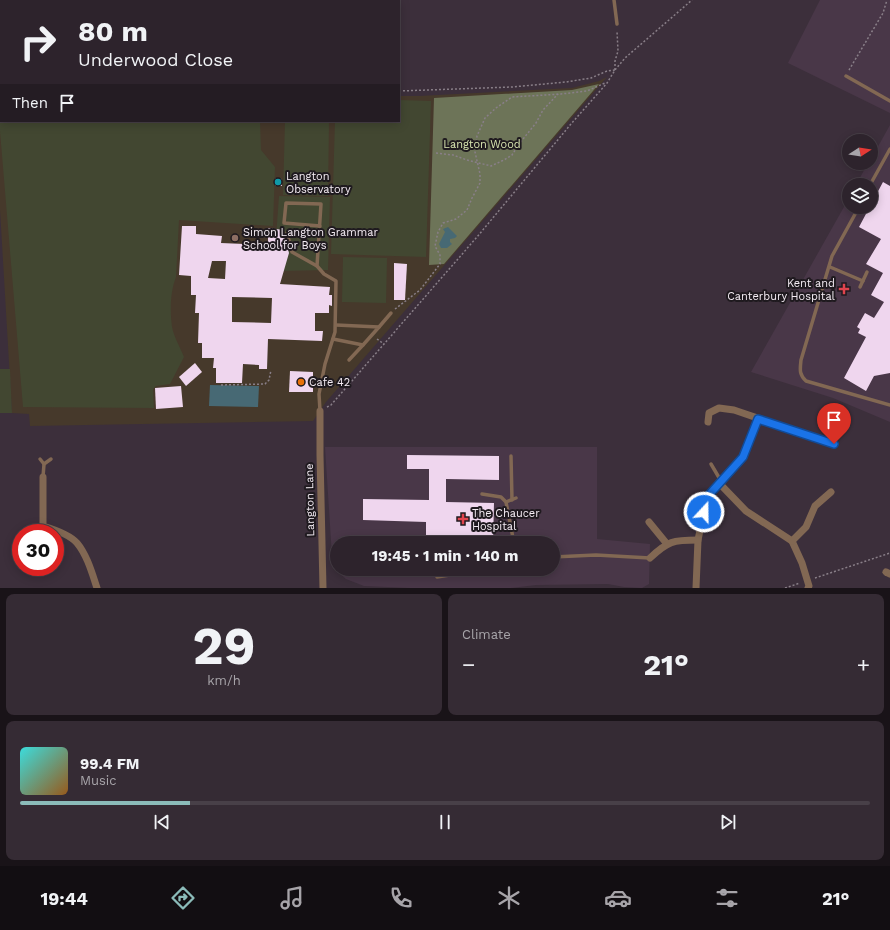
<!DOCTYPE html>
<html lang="en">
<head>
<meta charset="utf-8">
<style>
  :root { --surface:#2d232c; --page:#352b34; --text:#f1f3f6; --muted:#a7a4a9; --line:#484048; --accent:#8bbbb9 }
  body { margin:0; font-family:"Work Sans",sans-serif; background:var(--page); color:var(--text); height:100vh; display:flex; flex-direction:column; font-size:15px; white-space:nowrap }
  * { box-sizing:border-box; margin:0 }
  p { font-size:13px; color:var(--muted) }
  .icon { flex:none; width:22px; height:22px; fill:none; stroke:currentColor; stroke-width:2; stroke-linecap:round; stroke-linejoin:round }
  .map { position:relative; height:588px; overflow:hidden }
  .panel { display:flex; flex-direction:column; gap:6px; padding:6px; background:#191318; flex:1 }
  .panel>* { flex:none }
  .guide { position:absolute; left:0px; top:0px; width:400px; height:122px; box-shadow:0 2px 10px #0003,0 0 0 1px var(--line); background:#2d232c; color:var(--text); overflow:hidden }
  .needle { width:26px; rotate:78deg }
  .controls { position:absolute; left:842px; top:134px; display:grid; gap:8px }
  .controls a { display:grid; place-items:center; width:36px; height:36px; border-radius:50%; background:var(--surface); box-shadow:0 2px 10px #0003,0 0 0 1px var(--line); font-size:20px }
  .speed { position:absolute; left:12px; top:524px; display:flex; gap:8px; font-size:20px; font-weight:700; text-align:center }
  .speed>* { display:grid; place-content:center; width:52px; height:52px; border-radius:50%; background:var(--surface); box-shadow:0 2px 10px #0003,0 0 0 1px var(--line); line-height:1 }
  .speed .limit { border:6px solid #d22; background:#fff; color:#111 }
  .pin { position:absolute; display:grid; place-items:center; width:34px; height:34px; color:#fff; margin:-41px -17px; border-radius:50% 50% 50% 0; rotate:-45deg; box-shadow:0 0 4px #0007 }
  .pin .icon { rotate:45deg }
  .me { position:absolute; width:44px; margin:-22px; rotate:21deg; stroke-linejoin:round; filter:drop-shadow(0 0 3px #0008) }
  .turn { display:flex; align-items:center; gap:14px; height:84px; padding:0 12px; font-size:18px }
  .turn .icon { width:52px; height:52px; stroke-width:2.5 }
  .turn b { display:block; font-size:28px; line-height:34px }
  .then { display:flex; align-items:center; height:38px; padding:0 12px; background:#0003; gap:8px; font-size:15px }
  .big { font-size:30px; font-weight:700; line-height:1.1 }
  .panel .widget { flex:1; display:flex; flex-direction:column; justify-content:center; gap:6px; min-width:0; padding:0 14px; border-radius:8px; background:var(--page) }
  .panel .dial { align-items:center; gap:0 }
  .dial b { font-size:52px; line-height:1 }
  .song { display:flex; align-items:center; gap:12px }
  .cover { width:48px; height:48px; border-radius:6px; background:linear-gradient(135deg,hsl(180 70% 55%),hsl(30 70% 35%)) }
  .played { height:4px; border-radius:2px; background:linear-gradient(90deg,var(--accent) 20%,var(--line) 20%) }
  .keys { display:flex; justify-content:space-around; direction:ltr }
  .heat { display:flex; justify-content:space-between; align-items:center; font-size:22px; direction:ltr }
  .panel .tiles { flex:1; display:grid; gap:6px; grid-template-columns:1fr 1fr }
  .widget:last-child { grid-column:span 2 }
  .trip { position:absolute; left:330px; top:536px; width:230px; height:40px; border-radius:20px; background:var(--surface); box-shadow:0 2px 10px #0003,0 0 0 1px var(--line); font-weight:700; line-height:40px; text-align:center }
  .menu { display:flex; height:64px; justify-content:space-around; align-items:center; background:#120e12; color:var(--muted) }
  .menu .icon { width:28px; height:28px }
  .menu .on { color:var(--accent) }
  .menu b { font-size:18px; color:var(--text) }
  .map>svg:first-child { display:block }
  .built { fill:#493748; fill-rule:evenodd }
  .education { fill:#46392b }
  .green { fill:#424731 }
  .forest { fill:#6d7458 }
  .water { fill:#476974 }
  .building { fill:#efd6ee; fill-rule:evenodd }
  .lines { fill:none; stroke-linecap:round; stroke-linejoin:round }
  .path { stroke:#897f88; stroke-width:1.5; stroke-dasharray:2 2; stroke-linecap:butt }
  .service { stroke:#826853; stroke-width:3.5 }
  .minor { stroke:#826853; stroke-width:7 }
  .route-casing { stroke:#114b97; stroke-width:10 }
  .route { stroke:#1a73e8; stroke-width:7 }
  .culture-dot { fill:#0f9aa8; stroke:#1f1a1f; stroke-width:1.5 }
  .education-dot { fill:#8d6e63; stroke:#1f1a1f; stroke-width:1.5 }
  .health-dot { fill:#e0444e; stroke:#1f1a1f; stroke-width:1.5 }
  .food-dot { fill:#e8710a; stroke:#1f1a1f; stroke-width:1.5 }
  .labels { text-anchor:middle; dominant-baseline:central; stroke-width:4; stroke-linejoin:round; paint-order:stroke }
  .park-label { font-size:11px; fill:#dae7b1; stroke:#1f1a1f }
  .poi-label { font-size:11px; fill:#f5edf4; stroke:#1f1a1f; text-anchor:start }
  .street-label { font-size:11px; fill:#f5edf4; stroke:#1f1a1f }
</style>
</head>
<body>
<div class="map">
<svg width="890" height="588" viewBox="0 0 890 588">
  <rect width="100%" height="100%" fill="#3c2f3b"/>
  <g class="built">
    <polygon points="820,0 890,0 890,113 788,63"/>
    <polygon points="890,125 890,422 833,398 751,372 849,198 849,207 871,207 871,185 856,185 868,163 871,163 871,159"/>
    <path d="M325,447H597V539L650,544L649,584L642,588L624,587L608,584L536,585L511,588H410L364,586L346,579L335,569L332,556ZM337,543H553V569H337Z"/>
  </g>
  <polygon class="education" points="607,77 326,402 313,421 30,426 29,414 12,413 0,210 0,86 1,85 1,121 399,121 399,96 419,96 572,88 599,81"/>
  <g class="green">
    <path d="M0,87L1,121H260L261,150L275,167L273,226L179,220L176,277C170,292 170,312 172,327C174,337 180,347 184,357L170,384L156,386L153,389L154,408L23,407L0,131Z"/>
    <polygon points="399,100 431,101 426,257 331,254 335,121 399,121"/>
    <polygon points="285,121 329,121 328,196 283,195"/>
    <polygon points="279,196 330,197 328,270 280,271 276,237"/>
    <polygon points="343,257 387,258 386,303 342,302"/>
    <polygon points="0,369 10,369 12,413 0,413"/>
  </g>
  <polygon class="forest" points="599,84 444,264 429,265 434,98 572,90"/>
  <g class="water">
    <polygon points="448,227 457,236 455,238 450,239 450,242 452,244 447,248 441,248 439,244 445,232 443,229"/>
    <polygon points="210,385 259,386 258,407 209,406"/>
  </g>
  <g class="building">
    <polygon points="275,178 282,179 282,186 275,186"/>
    <polygon points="883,182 890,186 890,373 874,376 866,391 844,378 866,337 858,333 860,329 857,327 865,313 874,318 884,302 871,295 883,273 866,264 881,239 859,227"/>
    <path d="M182,226H196V234L222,236L221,243L268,245V228L284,230V234L289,253L280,284L330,287L329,295H332V306L329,305V313H315V331H323L322,341L268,339L267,369H259V365L243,364L242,383H216V368H213L214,358H202V343H198L199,313H195L196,295H191V276L179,275ZM212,261H226L225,279L208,278ZM232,297L272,298L271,323L232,322Z"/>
    <polygon points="394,263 407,264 405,300 394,300"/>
    <polygon points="195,363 202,372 186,386 179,377"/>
    <polygon points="290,371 313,372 313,392 289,392"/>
    <polygon points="181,386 183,407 156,409 155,388"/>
    <polygon points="407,455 499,456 499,480 446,479 446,502 494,503 493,543 426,543 426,522 363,520 363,499 429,500 429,469 407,469"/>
  </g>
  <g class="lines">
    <g class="path">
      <polyline points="615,70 615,61 618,51 617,31"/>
      <polyline points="849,70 883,13 887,0"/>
      <polyline points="0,81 1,81"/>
      <polyline points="399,91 512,87 566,82 591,78 607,71 615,70"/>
      <polyline points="436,153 453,155 467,160 491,166 504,160 512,155 519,144 536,123 543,110 558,94"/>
      <polyline points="395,309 420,290 440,264 440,255 435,246 438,232 443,223 456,219 467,210 472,198 480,183 480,174 475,152 477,136 485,118 496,108 512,97 561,94 587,91 605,83"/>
      <polyline points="377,339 384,344"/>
      <polyline points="221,385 265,384 269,380 271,370"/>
      <polyline points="327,407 331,405 477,237 571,124 607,83 615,70 625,58 692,0"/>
      <polyline points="815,578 890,553"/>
      <polyline points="785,588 800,583"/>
    </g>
    <g class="service">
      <polyline points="614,0 617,24"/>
      <polyline points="846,76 890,101"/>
      <polyline points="870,185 890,149"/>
      <path d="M859,207L832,256L801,360C800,370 799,374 806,381L890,405"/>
      <polyline points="320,226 284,223 286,203 321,204 317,266 324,274 336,281 335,332 325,364 319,394 320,411"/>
      <polyline points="287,233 292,252 317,266"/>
      <polyline points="830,267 863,281"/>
      <polyline points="860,287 867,272"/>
      <polyline points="379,327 391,313"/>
      <polyline points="333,339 363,345 379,327 336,325"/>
      <polyline points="349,360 363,345"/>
      <polyline points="511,456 512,500"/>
      <polyline points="40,459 44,464 43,477"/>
      <polyline points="44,464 51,459"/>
      <polyline points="711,464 721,481"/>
      <polyline points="482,494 501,497 506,502 514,543"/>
      <polyline points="506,502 516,498"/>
      <polyline points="553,557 596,555 650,558"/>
      <polyline points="437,577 488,569"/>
    </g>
    <g class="minor">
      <polyline points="320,411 320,455 323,588"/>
      <polyline points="708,422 709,413 719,408 734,410 834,444"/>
      <path d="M43,477V526C53,529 70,535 77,543C87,555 92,573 97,588"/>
      <polyline points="720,484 746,511 792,541 802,563 809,586 808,588"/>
      <polyline points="649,522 667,544"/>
      <polyline points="792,541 806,527 815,506 831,492"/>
      <path d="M650,558C668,541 673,540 698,540"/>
      <polyline points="886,572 890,574"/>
      <polyline points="696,588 698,540 707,497 743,457 758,419"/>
    </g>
  </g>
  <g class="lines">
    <g class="route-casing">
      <polyline id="route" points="704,512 707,497 743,457 758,419 834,444"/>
    </g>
    <use href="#route" class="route"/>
  </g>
  <circle class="culture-dot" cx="278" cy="182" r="4"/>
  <circle class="education-dot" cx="235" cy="238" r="4"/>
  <g class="health-dot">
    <path d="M842 283h4v4h4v4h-4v4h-4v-4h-4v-4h4z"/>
    <path d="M461 513h4v4h4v4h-4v4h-4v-4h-4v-4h4z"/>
  </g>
  <circle class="food-dot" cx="301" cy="382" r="4"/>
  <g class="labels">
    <g class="park-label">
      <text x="482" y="144">Langton Wood</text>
    </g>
    <g class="poi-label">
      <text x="286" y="176">Langton<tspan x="286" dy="13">Observatory</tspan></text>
      <text x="243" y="232">Simon Langton Grammar<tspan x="243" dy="13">School for Boys</tspan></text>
      <text x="835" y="283" text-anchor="end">Kent and<tspan x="835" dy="13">Canterbury Hospital</tspan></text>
      <text x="309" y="382">Cafe 42</text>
      <text x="472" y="513">The Chaucer<tspan x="472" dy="13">Hospital</tspan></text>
    </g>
    <g class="street-label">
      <text transform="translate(310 500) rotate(-91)">Langton Lane</text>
    </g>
  </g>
</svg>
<div class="controls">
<a><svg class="needle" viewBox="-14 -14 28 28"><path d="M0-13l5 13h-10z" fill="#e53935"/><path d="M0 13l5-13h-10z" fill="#a7a4a9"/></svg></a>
<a><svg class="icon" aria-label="layers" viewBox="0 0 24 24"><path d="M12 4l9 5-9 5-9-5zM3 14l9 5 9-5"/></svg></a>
</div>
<div class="speed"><div class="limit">30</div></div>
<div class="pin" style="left:834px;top:444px;background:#d93025"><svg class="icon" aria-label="arrive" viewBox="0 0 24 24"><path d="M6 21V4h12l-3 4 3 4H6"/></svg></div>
<svg class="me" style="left:704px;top:512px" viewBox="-20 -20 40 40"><circle r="17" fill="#1a73e8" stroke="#fff" stroke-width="3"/><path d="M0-11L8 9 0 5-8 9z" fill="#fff"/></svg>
<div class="trip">19:45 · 1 min · 140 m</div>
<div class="guide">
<div class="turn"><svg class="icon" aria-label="right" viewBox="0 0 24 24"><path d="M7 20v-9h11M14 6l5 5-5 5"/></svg><div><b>80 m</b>Underwood Close</div></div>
<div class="then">Then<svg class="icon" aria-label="arrive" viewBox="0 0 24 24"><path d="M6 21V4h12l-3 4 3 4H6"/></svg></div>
</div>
</div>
<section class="panel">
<div class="tiles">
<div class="widget dial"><b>29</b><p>km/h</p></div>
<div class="widget"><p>Climate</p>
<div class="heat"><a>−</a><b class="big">21°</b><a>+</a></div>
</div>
<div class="widget">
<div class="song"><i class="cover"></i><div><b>99.4 FM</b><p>Music</p></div></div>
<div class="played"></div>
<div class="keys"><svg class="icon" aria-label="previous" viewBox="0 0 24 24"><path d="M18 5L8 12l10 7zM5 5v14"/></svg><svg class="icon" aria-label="pause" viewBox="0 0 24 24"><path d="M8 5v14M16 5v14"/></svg><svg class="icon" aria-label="next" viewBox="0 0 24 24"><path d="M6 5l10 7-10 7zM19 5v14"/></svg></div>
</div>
</div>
</section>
<nav class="menu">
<b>19:44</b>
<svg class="icon on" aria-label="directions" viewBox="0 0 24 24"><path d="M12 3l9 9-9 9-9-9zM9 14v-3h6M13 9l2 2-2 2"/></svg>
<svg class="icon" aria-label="music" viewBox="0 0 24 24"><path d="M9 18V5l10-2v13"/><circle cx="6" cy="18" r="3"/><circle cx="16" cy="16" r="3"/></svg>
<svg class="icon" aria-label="phone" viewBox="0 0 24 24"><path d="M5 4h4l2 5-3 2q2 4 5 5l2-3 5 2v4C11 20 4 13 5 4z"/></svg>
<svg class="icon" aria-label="climate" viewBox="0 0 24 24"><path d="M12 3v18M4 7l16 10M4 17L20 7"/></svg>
<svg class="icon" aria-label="car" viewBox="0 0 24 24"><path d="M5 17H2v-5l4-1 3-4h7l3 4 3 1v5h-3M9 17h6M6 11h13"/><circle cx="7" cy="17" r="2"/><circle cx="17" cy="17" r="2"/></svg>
<svg class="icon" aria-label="filters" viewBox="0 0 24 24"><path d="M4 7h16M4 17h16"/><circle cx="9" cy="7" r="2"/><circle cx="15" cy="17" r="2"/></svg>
<b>21°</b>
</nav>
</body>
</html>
